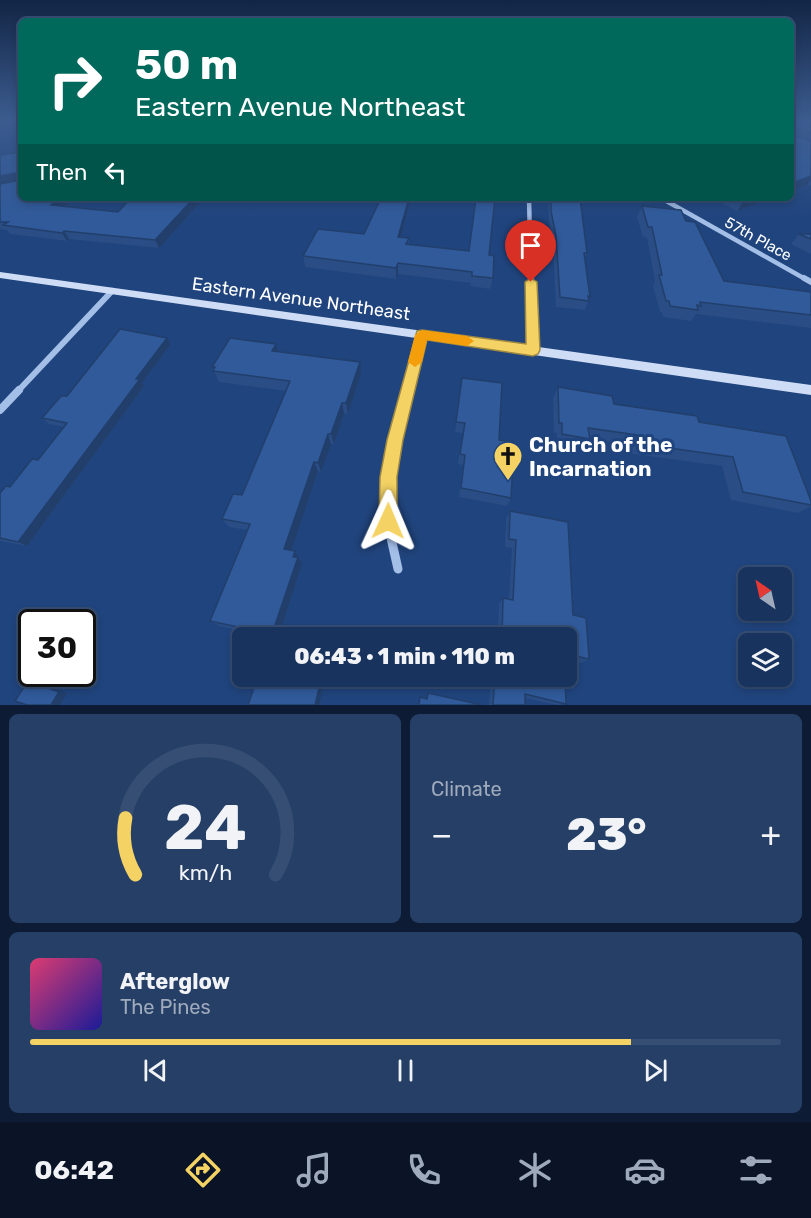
<!DOCTYPE html>
<html lang="en">
<head>
<meta charset="utf-8">
<style>
  :root { --surface:#18335e; --page:#253f67; --text:#f1f3f6; --muted:#9faabc; --line:#364e73; --accent:#f4d264 }
  body { margin:0; font-family:Rubik,sans-serif; background:var(--page); color:var(--text); height:100vh; display:flex; flex-direction:column; font-size:22px; white-space:nowrap }
  * { box-sizing:border-box; margin:0 }
  p { font-size:20px; color:var(--muted) }
  .icon { flex:none; width:33px; height:33px; fill:none; stroke:currentColor; stroke-width:2; stroke-linecap:round; stroke-linejoin:round }
  .map { position:relative; height:705px; overflow:hidden }
  .sheet { display:flex; flex-direction:column; gap:9px; padding:9px; background:#0d1c34; flex:1 }
  .sheet>* { flex:none }
  .banner { position:absolute; left:18px; top:18px; width:776px; height:183px; border-radius:9px; box-shadow:0 3px 9px #0003,0 0 0 2px var(--line); background:#00695c; color:#fff; overflow:hidden }
  .needle { width:39px; rotate:326deg }
  .controls { position:absolute; left:738px; top:567px; display:grid; gap:12px }
  .controls a { display:grid; place-items:center; width:54px; height:54px; border-radius:9px; background:var(--surface); box-shadow:0 3px 9px #0003,0 0 0 2px var(--line); font-size:30px }
  .speed { position:absolute; left:18px; top:609px; display:flex; gap:12px; font-size:30px; font-weight:700; text-align:center }
  .speed>* { display:grid; place-content:center; width:78px; height:78px; border-radius:50%; background:var(--surface); box-shadow:0 3px 9px #0003,0 0 0 2px var(--line); line-height:1 }
  .speed .limit { border:3px solid #111; border-radius:9px; background:#fff; color:#111 }
  .pin { position:absolute; display:grid; place-items:center; width:51px; height:51px; color:#fff; margin:-62px -26px; border-radius:50% 50% 50% 0; rotate:-45deg; box-shadow:0 0 6px #0007 }
  .pin .icon { rotate:45deg }
  .me { position:absolute; width:66px; margin:-33px; rotate:1deg; stroke-linejoin:round; filter:drop-shadow(0 0 4px #0008) }
  .turn { display:flex; align-items:center; gap:21px; height:126px; padding:0 18px; font-size:27px }
  .turn .icon { width:78px; height:78px; stroke-width:2.5 }
  .turn b { display:block; font-size:42px; line-height:51px }
  .then { display:flex; align-items:center; height:57px; padding:0 18px; background:#0003; gap:12px; font-size:22px }
  .big { font-size:45px; font-weight:800; line-height:1.1 }
  .sheet .widget { flex:1; display:flex; flex-direction:column; justify-content:center; gap:9px; min-width:0; padding:0 21px; border-radius:9px; background:var(--page) }
  .sheet .dial { align-items:center; gap:0 }
  .dial svg { height:156px; overflow:visible; fill:none; stroke:var(--line); stroke-width:7; stroke-linecap:round; text-anchor:middle }
  .dial text { fill:var(--text); stroke:none }
  .song { display:flex; align-items:center; gap:18px }
  .cover { width:72px; height:72px; border-radius:9px; background:linear-gradient(135deg,hsl(340 70% 55%),hsl(240 70% 35%)) }
  .played { height:6px; border-radius:3px; background:linear-gradient(90deg,var(--accent) 80%,var(--line) 80%) }
  .keys { display:flex; justify-content:space-around; direction:ltr }
  .heat { display:flex; justify-content:space-between; align-items:center; font-size:33px; direction:ltr }
  .sheet .tiles { flex:1; display:grid; gap:9px; grid-template-columns:1fr 1fr }
  .widget:last-child { grid-column:span 2 }
  .trip { position:absolute; left:232px; top:627px; width:345px; height:60px; border-radius:9px; background:var(--surface); box-shadow:0 3px 9px #0003,0 0 0 2px var(--line); font-weight:800; line-height:60px; text-align:center }
  .tab-bar { display:flex; height:96px; justify-content:space-around; align-items:center; background:#0a1426; color:var(--muted) }
  .tab-bar .icon { width:42px; height:42px }
  .tab-bar .on { color:var(--accent) }
  .tab-bar b { font-size:27px; color:var(--text) }
  .map>svg:first-child { display:block }
  .lines { fill:none; stroke-linecap:round; stroke-linejoin:round }
  .minor-far3 { stroke:#a3bee7; stroke-width:4.5 }
  .minor-far2 { stroke:#a3bee7; stroke-width:6 }
  .minor-far1 { stroke:#a3bee7; stroke-width:8 }
  .minor { stroke:#a3bee7; stroke-width:9 }
  .secondary { fill:#ceddf5; fill-rule:evenodd }
  .wall { fill:#294d84 }
  .shaded-wall { fill:#223f6c }
  .building { fill:#305a9a; stroke:#223f6c; stroke-width:1.5 }
  .route { fill:#f4d264; stroke:#9f8841; stroke-width:1.5 }
  .slow { fill:#f59e0b }
  .labels { text-anchor:middle; dominant-baseline:central; stroke-width:6; stroke-linejoin:round; paint-order:stroke }
  .far-street-label { font-size:15px; fill:#fff; stroke:#20447d }
  .street-label { font-size:18px; fill:#fff; stroke:#20447d }
  .near-poi-label { font-size:21px; font-weight:bold; fill:#fff; stroke:#20447d; text-anchor:start }
</style>
</head>
<body>
<div class="map">
<svg width="811" height="705" viewBox="0 0 811 705">
  <rect width="100%" height="100%" fill="#20447d"/>
  <g class="lines">
    <g class="minor-far3">
      <polyline points="529,198 531,280"/>
      <polyline points="661,198 807,280"/>
    </g>
    <g class="minor-far2">
      <polyline points="531,278 533,350"/>
      <polyline points="804,278 811,282"/>
      <polyline points="18,391 112,291"/>
      <polyline points="407,391 422,335"/>
    </g>
    <g class="minor-far1">
      <polyline points="0,410 19,390"/>
      <polyline points="389,531 390,473 407,390"/>
    </g>
    <polyline class="minor" points="389,529 398,569"/>
    <polygon class="secondary" points="0,272 811,385 811,395 0,278"/>
  </g>
  <g class="wall">
    <polygon points="790,119 811,119 811,186 808,184 790,191"/>
    <polygon points="21,152 21,198 75,198 65,207 118,212 204,198 159,248 69,239 67,241 10,234 7,230 0,229 0,155"/>
    <polygon points="411,198 401,237 409,238 409,244 489,255 493,278 490,289 470,286 471,283 398,274 396,279 305,267 303,256 364,234"/>
    <polygon points="548,198 580,198 587,253 585,258 590,297 585,310 556,307 553,246 549,220"/>
    <polygon points="712,198 772,198 737,211"/>
    <polygon points="642,206 686,221 724,281 811,292 811,328 696,314 691,321 663,317 662,312 660,312 653,286 655,281 647,238 643,237 637,217"/>
    <polygon points="799,234 811,234 811,254 791,244"/>
    <polygon points="171,344 142,383 144,386 27,546 0,541 0,493 10,487 38,460 64,427 49,424 42,418 67,396"/>
    <polygon points="276,344 278,352 361,373 348,414 344,413 334,444 331,444 321,472 318,471 291,550 295,551 302,564 278,638 272,638 219,626 210,621 247,530 229,527 222,519 242,495 286,391 219,382 212,367"/>
    <polygon points="462,378 499,440 511,498 507,506 459,497 463,465 458,464 463,433 455,432"/>
    <polygon points="558,387 614,404 699,422 811,501 811,506 798,513 731,500 722,466 634,454 631,453 630,445 590,439 584,449 557,444 557,433 554,433 553,398"/>
    <polygon points="510,511 573,615 589,659 580,663 567,660 567,638 498,638 499,604 503,598 509,599 512,548 505,547 506,519"/>
    <polygon points="491,676 565,676 566,704 557,705 525,698 525,705 489,705"/>
  </g>
  <g class="shaded-wall">
    <polygon points="15,173 20,181 0,185 0,176"/>
    <polygon points="811,176 811,180 808,184 790,191 790,184"/>
    <polygon points="60,198 75,198 57,213 51,205"/>
    <polygon points="194,198 204,198 159,248 155,240"/>
    <polygon points="409,198 411,198 398,248 398,237"/>
    <polygon points="753,198 772,198 737,211 743,202"/>
    <polygon points="64,231 69,239 67,241 62,233"/>
    <polygon points="398,263 398,274 396,279 396,268"/>
    <polygon points="167,338 171,344 142,383 144,386 27,546 18,542 136,379"/>
    <polygon points="276,344 279,355 272,351"/>
    <polygon points="360,362 361,373 348,414 346,403"/>
    <polygon points="342,403 344,413 334,444 331,434"/>
    <polygon points="328,434 331,444 321,472 318,463"/>
    <polygon points="314,462 318,471 289,557 284,549"/>
    <polygon points="295,551 302,564 278,638 276,638 272,634"/>
    <polygon points="322,676 326,676 319,705 315,705"/>
    <polygon points="28,681 37,682 67,693 60,705 51,705"/>
  </g>
  <g class="building">
    <polygon points="790,119 811,119 811,133 797,127 792,130 794,135 811,141 811,176 790,184"/>
    <polygon points="21,152 21,198 60,198 51,205 118,212 131,198 194,198 155,240 64,231 62,233 3,225 8,222 0,222 0,184 16,181 19,175 15,173 0,176 0,155"/>
    <polygon points="381,198 409,198 398,237 409,238 406,244 469,251 476,198 495,198 489,255 494,256 493,278 472,276 472,272 398,263 396,268 303,256 318,229 364,234"/>
    <polygon points="551,198 580,198 587,253 584,253 590,297 588,296 589,301 560,297 556,236 551,211"/>
    <polygon points="736,198 753,198 743,202"/>
    <polygon points="642,206 681,210 686,221 695,222 724,281 811,292 811,315 700,302 701,306 697,305 698,310 670,306 669,301 666,301 659,275 662,275 652,227 648,227"/>
    <polygon points="799,234 811,234 811,239"/>
    <polygon points="120,329 167,338 136,379 140,379 18,542 0,538 0,493 6,486 10,487 32,459 38,460 67,423 42,418 61,396 67,396"/>
    <polygon points="230,338 276,344 272,351 360,362 346,403 342,403 331,434 328,434 318,463 314,462 284,549 295,551 293,557 298,557 272,634 210,621 250,524 222,519 233,494 242,495 290,381 213,371 215,367 212,367"/>
    <polygon points="462,378 502,383 499,440 514,442 511,498 461,488 465,455 460,454 465,423 456,422"/>
    <polygon points="558,387 612,396 614,404 697,416 699,422 786,436 811,501 811,505 743,492 733,457 641,444 639,444 637,435 588,428 590,439 562,434 562,423 559,423"/>
    <polygon points="510,511 568,522 573,615 586,618 589,659 567,654 567,638 502,638 503,598 513,600 516,540 509,539"/>
    <polygon points="258,676 322,676 315,705 248,705"/>
    <polygon points="495,676 565,676 566,704 525,694 525,705 493,705"/>
    <polygon points="28,681 59,692 51,705 27,705 15,701"/>
    <polygon points="428,693 482,705 419,705 420,697 427,699"/>
  </g>
  <linearGradient id="sky" x2="0" y2="1"><stop stop-color="#122545"/><stop offset="0.55" stop-color="#3c5c8f"/><stop offset="1" stop-color="#3c5c8f" stop-opacity="0"/></linearGradient>
  <rect width="811" height="218" fill="url(#sky)"/>
  <polygon class="route" points="531,278 537,282 540,350 538,354 533,356 427,340 403,440 397,477 397,521 394,528 388,530 381,528 379,521 380,477 387,440 417,331 422,330 526,344 525,282"/>
  <polygon class="slow" points="422,330 467,336 474,341 467,346 427,340 422,362 415,367 408,362 415,335"/>
  <defs>
    <g id="church-pin" transform="scale(1.5)"><path d="M0 17L-7.5 6A9.5 9.5 0 1 1 7.5 6Z" fill="#f4d264" stroke="#20447d"/><path d="M-1.2-6h2.4v3.5h3.3v2.4h-3.3V6h-2.4V-.1h-3.3v-2.4h3.3Z" fill="#111"/></g>
  </defs>
  <g fill-rule="evenodd">
    <use href="#church-pin" x="508" y="456"/>
  </g>
  <g class="labels">
    <g class="far-street-label">
      <text transform="translate(758 239) rotate(29)">57th Place</text>
    </g>
    <g class="street-label">
      <text transform="translate(301 299) rotate(8)">Eastern Avenue Northeast</text>
    </g>
    <g class="near-poi-label">
      <text x="529" y="444">Church of the<tspan x="529" dy="24">Incarnation</tspan></text>
    </g>
  </g>
</svg>
<div class="controls">
<a><svg class="needle" viewBox="-14 -14 28 28"><path d="M0-13l5 13h-10z" fill="#e53935"/><path d="M0 13l5-13h-10z" fill="#9faabc"/></svg></a>
<a><svg class="icon" aria-label="layers" viewBox="0 0 24 24"><path d="M12 4l9 5-9 5-9-5zM3 14l9 5 9-5"/></svg></a>
</div>
<div class="speed"><div class="limit">30</div></div>
<div class="pin" style="left:531px;top:282px;background:#d93025"><svg class="icon" aria-label="arrive" viewBox="0 0 24 24"><path d="M6 21V4h12l-3 4 3 4H6"/></svg></div>
<svg class="me" style="left:388px;top:521px" viewBox="-20 -20 40 40"><path d="M0-17L14 15 0 8-14 15z" fill="#f4d264" stroke="#fff" stroke-width="4"/></svg>
<div class="trip">06:43 · 1 min · 110 m</div>
<div class="banner">
<div class="turn"><svg class="icon" aria-label="right" viewBox="0 0 24 24"><path d="M7 20v-9h11M14 6l5 5-5 5"/></svg><div><b>50 m</b>Eastern Avenue Northeast</div></div>
<div class="then">Then<svg class="icon" aria-label="left" viewBox="0 0 24 24"><path d="M17 20v-9H6M10 6l-5 5 5 5"/></svg></div>
</div>
</div>
<section class="sheet">
<div class="tiles">
<div class="widget dial"><svg viewBox="0 0 100 80">
<path d="M14 69A42 42 0 1 1 86 69"/>
<path d="M14 69A42 42 0 0 1 9 40" stroke="#f4d264"/>
<text x="50" y="56" font-size="32" font-weight="700">24</text>
<text x="50" y="72" font-size="11">km/h</text>
</svg></div>
<div class="widget"><p>Climate</p>
<div class="heat"><a>−</a><b class="big">23°</b><a>+</a></div>
</div>
<div class="widget">
<div class="song"><i class="cover"></i><div><b>Afterglow</b><p>The Pines</p></div></div>
<div class="played"></div>
<div class="keys"><svg class="icon" aria-label="previous" viewBox="0 0 24 24"><path d="M18 5L8 12l10 7zM5 5v14"/></svg><svg class="icon" aria-label="pause" viewBox="0 0 24 24"><path d="M8 5v14M16 5v14"/></svg><svg class="icon" aria-label="next" viewBox="0 0 24 24"><path d="M6 5l10 7-10 7zM19 5v14"/></svg></div>
</div>
</div>
</section>
<nav class="tab-bar">
<b>06:42</b>
<svg class="icon on" aria-label="directions" viewBox="0 0 24 24"><path d="M12 3l9 9-9 9-9-9zM9 14v-3h6M13 9l2 2-2 2"/></svg>
<svg class="icon" aria-label="music" viewBox="0 0 24 24"><path d="M9 18V5l10-2v13"/><circle cx="6" cy="18" r="3"/><circle cx="16" cy="16" r="3"/></svg>
<svg class="icon" aria-label="phone" viewBox="0 0 24 24"><path d="M5 4h4l2 5-3 2q2 4 5 5l2-3 5 2v4C11 20 4 13 5 4z"/></svg>
<svg class="icon" aria-label="climate" viewBox="0 0 24 24"><path d="M12 3v18M4 7l16 10M4 17L20 7"/></svg>
<svg class="icon" aria-label="car" viewBox="0 0 24 24"><path d="M5 17H2v-5l4-1 3-4h7l3 4 3 1v5h-3M9 17h6M6 11h13"/><circle cx="7" cy="17" r="2"/><circle cx="17" cy="17" r="2"/></svg>
<svg class="icon" aria-label="filters" viewBox="0 0 24 24"><path d="M4 7h16M4 17h16"/><circle cx="9" cy="7" r="2"/><circle cx="15" cy="17" r="2"/></svg>
</nav>
</body>
</html>
